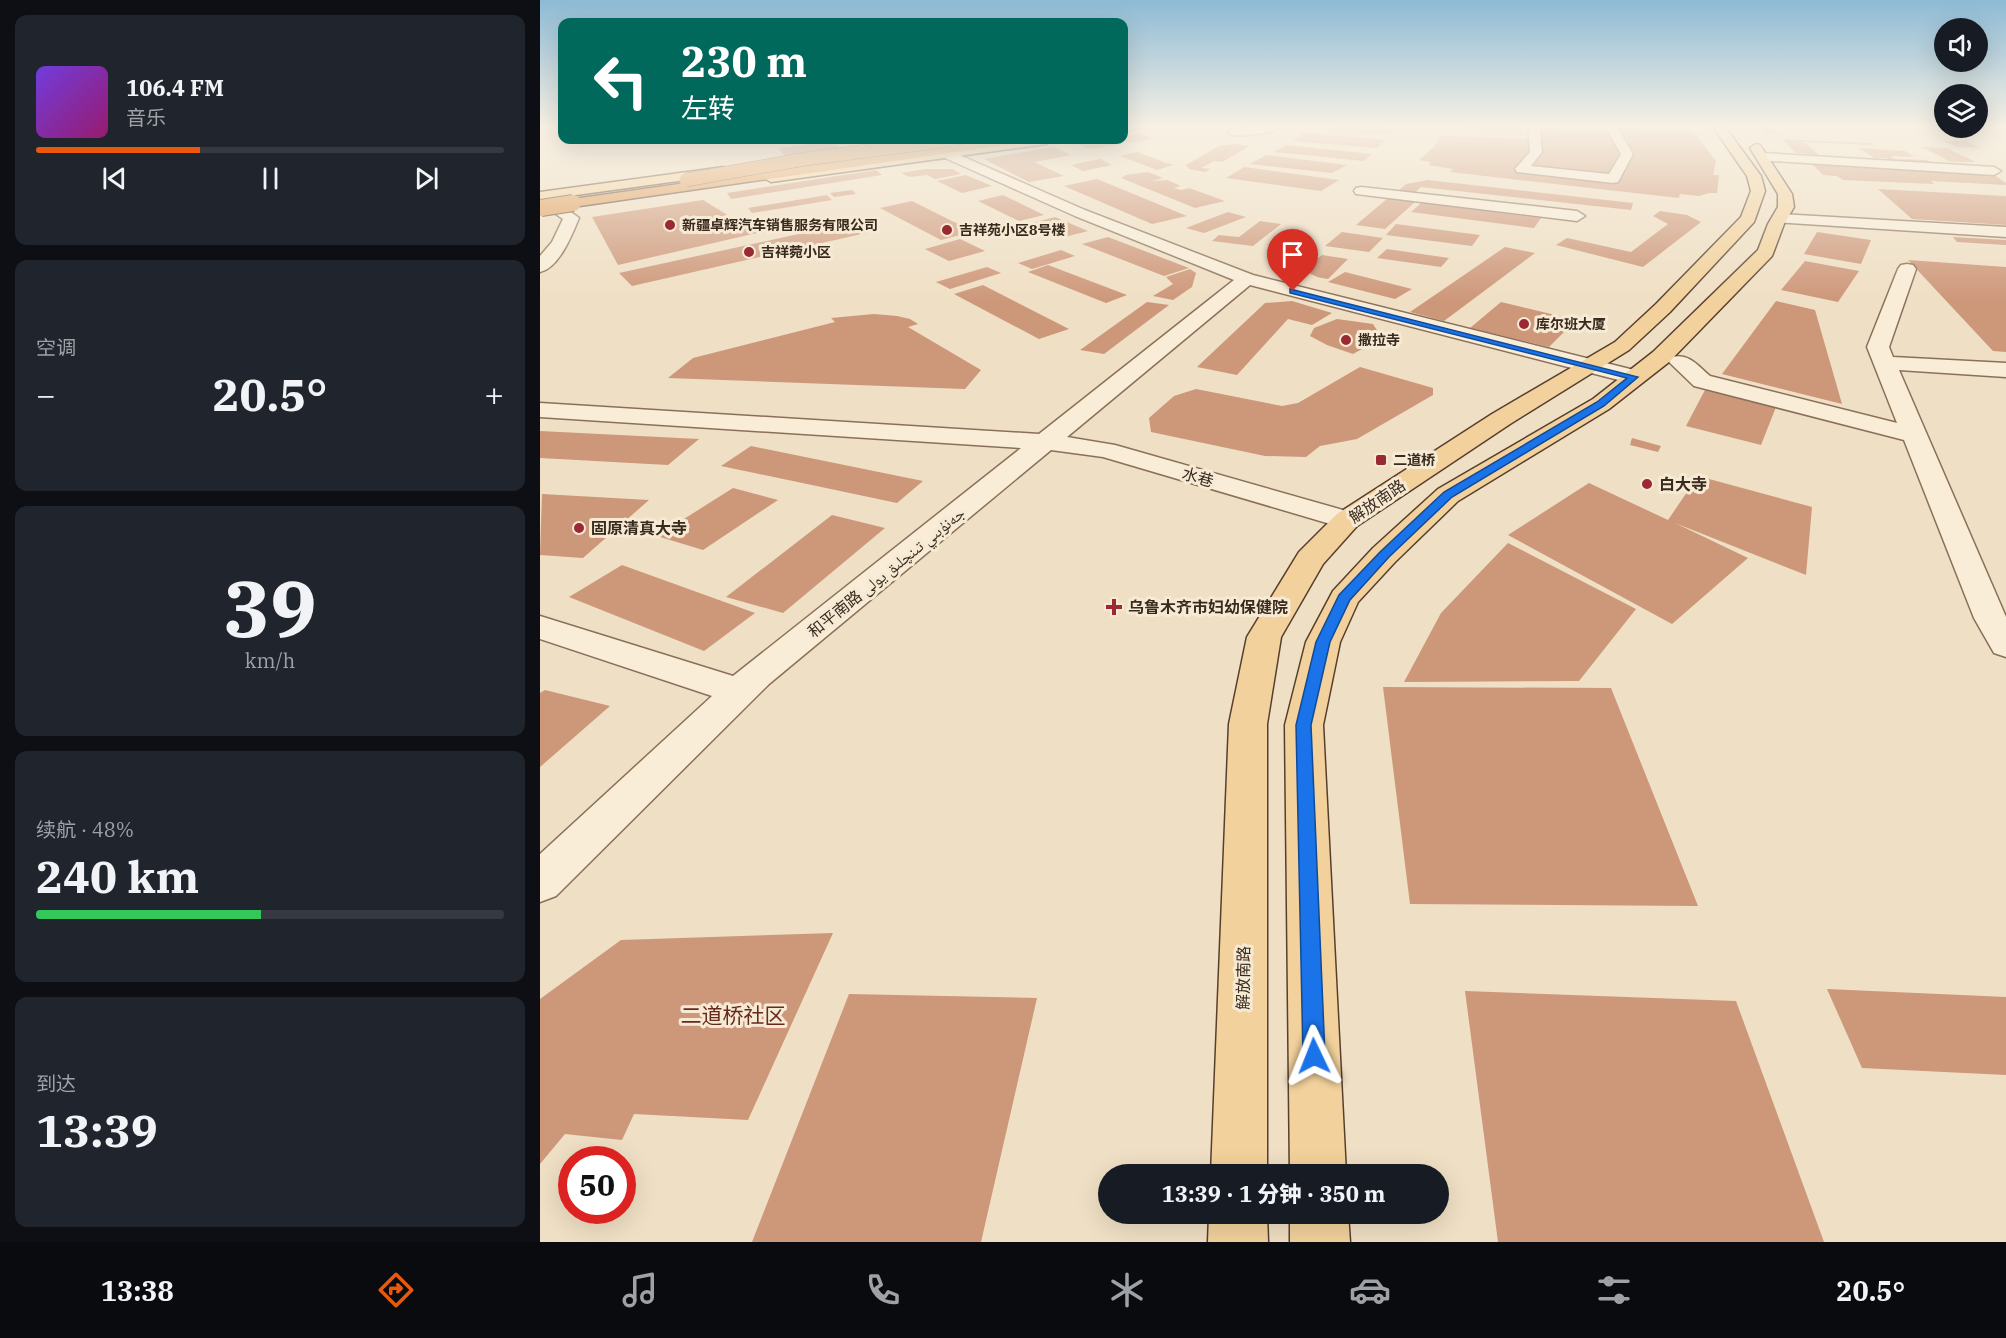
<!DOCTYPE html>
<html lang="zh">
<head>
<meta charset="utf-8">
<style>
  :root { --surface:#171b24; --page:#20242c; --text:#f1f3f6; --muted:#9ea1a6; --line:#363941; --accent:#ea580c }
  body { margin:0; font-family:"IBM Plex Serif","Noto Naskh Arabic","Noto Sans SC",serif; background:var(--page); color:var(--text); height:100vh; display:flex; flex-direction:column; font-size:22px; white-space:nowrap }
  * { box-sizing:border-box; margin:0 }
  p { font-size:20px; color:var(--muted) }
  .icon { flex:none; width:33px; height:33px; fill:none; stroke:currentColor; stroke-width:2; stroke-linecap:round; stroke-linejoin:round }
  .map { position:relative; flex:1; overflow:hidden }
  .drawer { display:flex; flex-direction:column; gap:15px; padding:15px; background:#0d0f14; width:540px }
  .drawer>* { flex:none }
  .top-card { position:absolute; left:18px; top:18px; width:570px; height:126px; border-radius:12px; box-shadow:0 6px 24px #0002; background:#00695c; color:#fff; overflow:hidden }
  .controls { position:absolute; left:1394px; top:18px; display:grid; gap:12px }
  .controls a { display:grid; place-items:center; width:54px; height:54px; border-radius:50%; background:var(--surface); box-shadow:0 6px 24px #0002; font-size:30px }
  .speed { position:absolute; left:18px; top:1146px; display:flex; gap:12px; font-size:30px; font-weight:700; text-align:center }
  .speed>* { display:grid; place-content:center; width:78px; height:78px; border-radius:50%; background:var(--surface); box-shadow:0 6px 24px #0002; line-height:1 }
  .speed .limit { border:9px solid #d22; background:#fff; color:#111 }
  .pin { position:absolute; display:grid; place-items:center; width:51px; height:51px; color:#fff; margin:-62px -26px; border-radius:50% 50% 50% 0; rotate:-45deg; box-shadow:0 0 6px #0007 }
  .pin .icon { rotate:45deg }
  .me { position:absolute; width:66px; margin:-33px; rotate:358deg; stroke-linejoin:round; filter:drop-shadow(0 0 4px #0008) }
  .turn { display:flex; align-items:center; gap:21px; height:126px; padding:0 24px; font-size:27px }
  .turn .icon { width:78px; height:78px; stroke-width:2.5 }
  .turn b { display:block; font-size:42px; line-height:51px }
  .big { font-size:45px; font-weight:800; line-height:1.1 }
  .drawer .tile { flex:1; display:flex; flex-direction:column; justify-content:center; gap:9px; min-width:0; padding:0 21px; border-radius:12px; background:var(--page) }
  .drawer .dial { align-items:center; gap:0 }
  .dial b { font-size:78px; line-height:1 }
  .song { display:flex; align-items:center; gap:18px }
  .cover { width:72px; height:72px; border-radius:9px; background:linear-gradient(135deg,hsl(260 70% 55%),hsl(320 70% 35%)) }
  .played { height:6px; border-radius:3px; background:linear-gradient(90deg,var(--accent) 35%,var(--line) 35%) }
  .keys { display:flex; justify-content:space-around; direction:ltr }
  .heat { display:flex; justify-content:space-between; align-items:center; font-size:33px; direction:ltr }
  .charge { height:9px; border-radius:4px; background:linear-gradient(90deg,#34c759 48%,var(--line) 0) }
  .trip { position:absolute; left:558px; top:1164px; width:351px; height:60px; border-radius:30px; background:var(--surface); box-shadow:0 6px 24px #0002; font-weight:800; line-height:60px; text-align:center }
  .dock { display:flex; height:96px; justify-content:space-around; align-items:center; background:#090b0e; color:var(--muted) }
  .dock .icon { width:42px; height:42px }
  .dock .selected { color:var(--accent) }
  .dock b { font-size:27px; color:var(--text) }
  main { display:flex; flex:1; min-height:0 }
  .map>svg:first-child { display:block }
  .building { fill:#cd977a }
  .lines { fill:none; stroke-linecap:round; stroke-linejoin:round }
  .minor-casing { stroke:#8a705a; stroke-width:3 }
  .major-casing { stroke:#573f2e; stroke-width:3 }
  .highway-casing { stroke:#573f2e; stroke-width:3 }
  .minor { fill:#f9edd8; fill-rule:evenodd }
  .major { fill:#f2d19c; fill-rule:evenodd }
  .highway { fill:#de9954; fill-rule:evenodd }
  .highway-bridge-far1-casing { stroke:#573f2e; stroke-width:14; stroke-linecap:butt }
  .highway-bridge-casing { stroke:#573f2e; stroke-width:18; stroke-linecap:butt }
  .highway-bridge-far1 { stroke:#de9954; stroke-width:13 }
  .highway-bridge { stroke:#de9954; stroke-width:16 }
  .route { fill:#1a73e8; stroke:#114b97; stroke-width:1.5 }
  .poi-dot { fill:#992932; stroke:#f6ead4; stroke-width:2 }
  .labels { text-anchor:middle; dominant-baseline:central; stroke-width:6; stroke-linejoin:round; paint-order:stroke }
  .far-poi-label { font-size:14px; font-weight:bold; fill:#392a1e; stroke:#f6ead4; text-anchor:start }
  .street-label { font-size:16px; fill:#392a1e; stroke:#f6ead4 }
  .poi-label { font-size:16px; font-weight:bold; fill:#392a1e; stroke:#f6ead4; text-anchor:start }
  .near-neighbourhood-label { font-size:21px; fill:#67281d; stroke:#f6ead4 }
</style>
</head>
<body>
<main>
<section class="drawer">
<div class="tile">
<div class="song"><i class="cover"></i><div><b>106.4 FM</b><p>音乐</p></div></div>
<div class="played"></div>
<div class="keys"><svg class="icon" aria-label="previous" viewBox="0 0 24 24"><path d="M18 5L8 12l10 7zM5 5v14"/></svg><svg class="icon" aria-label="pause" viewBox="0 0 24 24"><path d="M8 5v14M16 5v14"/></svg><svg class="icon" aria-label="next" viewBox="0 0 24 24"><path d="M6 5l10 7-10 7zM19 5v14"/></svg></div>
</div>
<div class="tile"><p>空调</p>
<div class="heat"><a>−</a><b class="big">20.5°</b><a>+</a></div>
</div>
<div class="tile dial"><b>39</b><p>km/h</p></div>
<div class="tile"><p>续航 · 48%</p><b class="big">240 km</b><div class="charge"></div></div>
<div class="tile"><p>到达</p><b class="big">13:39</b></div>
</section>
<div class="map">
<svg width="1466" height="1242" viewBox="0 0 1466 1242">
  <rect width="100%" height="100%" fill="#efdfc4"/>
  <g class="building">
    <polygon points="793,127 841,127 857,128 849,135 788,130"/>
    <polygon points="924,127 981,127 982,133 924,130"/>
    <polygon points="996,127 1062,131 1061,127 1152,130 1176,161 1173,175 1179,175 1177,193 1169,193 1159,196 1140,194 1139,198 910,172 913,169 889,165 891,162 879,160 894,147 901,136 998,139"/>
    <polygon points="1217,127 1231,127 1240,134 1225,134"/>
    <polygon points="600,133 613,139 549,149 537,144 563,140 584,140 584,136"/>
    <polygon points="763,133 846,140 837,148 753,141"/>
    <polygon points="1242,139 1331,143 1334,145 1259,142 1267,144 1279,155 1256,153"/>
    <polygon points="294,141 302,150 245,157 239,148"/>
    <polygon points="1403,141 1426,141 1440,148 1417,147"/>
    <polygon points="694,144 710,146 682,162 674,161 661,168 671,169 665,172 649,169 646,165 679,146"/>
    <polygon points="746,145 832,154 824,161 734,152"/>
    <polygon points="513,147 531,155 494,162 524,176 489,182 444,159"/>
    <polygon points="1382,147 1406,148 1436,162 1411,162"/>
    <polygon points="1319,148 1365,151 1374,157 1351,156 1354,159 1387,160 1392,164 1351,162 1347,158 1334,158"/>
    <polygon points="597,152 626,163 633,165 617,170 580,156"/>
    <polygon points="726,155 807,165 792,173 710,164"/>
    <polygon points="560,159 572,165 543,171 531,165"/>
    <polygon points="1278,162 1450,172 1466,183 1466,185 1391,181 1394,184 1303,180 1297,176 1283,175 1272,164 1282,165"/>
    <polygon points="704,167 799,180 781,191 686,178"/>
    <polygon points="385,169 413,169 421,174 395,179 387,175 369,177 361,173"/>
    <polygon points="336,170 342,175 191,199 187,193"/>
    <polygon points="608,172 623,178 612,181 627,180 641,186 634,188 641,190 649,188 685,201 655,208 581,178 586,175"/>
    <polygon points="426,175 452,186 422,193 397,181"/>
    <polygon points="557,179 647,216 612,224 524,186"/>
    <polygon points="888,180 1093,203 1091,210 881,187 873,194 857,192 866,184"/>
    <polygon points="1338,189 1466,196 1466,225 1372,219"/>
    <polygon points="312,190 316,194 294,197 290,193"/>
    <polygon points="287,195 292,200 212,213 208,208"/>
    <polygon points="463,195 504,215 479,221 438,201"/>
    <polygon points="848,198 875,202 845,229 816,225"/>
    <polygon points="163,200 217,233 78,265 52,217"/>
    <polygon points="372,201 412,221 435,231 401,240 340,208"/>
    <polygon points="881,203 1001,218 994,228 871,212"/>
    <polygon points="1120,211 1147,215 1161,222 1103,267 1016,245 1027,238 1091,252 1128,224 1113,216"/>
    <polygon points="688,212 706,217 664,233 646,228"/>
    <polygon points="515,217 548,231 521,238 488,224"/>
    <polygon points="318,221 335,231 92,286 79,273"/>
    <polygon points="720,221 741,224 713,246 672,241 679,235 699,237"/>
    <polygon points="856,224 940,235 932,246 846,235"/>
    <polygon points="802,232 843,238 829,252 785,246"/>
    <polygon points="1277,232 1331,240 1321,264 1264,254"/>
    <polygon points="568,237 649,268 624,276 542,244"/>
    <polygon points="1413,237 1466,240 1466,245 1417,242"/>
    <polygon points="420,239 445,251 409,261 385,249"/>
    <polygon points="965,247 995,253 904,321 870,312"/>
    <polygon points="847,249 909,258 901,267 837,258"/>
    <polygon points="521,250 535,256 492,269 478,263"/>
    <polygon points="782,255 808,259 788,279 777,277 763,270"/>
    <polygon points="1368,260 1466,267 1466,352 1453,351"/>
    <polygon points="1265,261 1319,271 1298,302 1241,290"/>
    <polygon points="508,265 587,295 566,303 488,272"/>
    <polygon points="447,267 461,273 410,289 396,282"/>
    <polygon points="650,269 656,273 652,287 633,300 613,296 633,284 626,277"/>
    <polygon points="805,272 872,289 855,299 788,282"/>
    <polygon points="443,285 529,329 499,339 414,294"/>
    <polygon points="752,301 792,313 772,325 748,319 697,375 657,367 725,303"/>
    <polygon points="1236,301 1275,310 1302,404 1182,374"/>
    <polygon points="607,302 629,305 564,354 540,350"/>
    <polygon points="961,302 1036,320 1009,347 930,328"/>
    <polygon points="334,314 357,316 370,319 378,324 368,327 441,370 425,389 128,378 153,358 295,322 291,318"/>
    <polygon points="797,319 833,324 840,335 833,343 813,354 787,345 770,336 774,328"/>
    <polygon points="820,367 893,388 893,395 817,439 780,446 766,457 725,456 611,432 609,418 634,396 656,389 742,406 758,403"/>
    <polygon points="1165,390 1236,407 1221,445 1146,426"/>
    <polygon points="0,431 159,439 128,465 0,458"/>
    <polygon points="1092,438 1121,446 1118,452 1090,445"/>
    <polygon points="211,446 383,481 357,503 181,466"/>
    <polygon points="1158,476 1272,507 1266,575 1135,523 1208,558 1132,624 968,535 1049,483 1128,520"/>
    <polygon points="193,488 238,500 163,550 117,536"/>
    <polygon points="2,494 109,500 43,558 0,555"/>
    <polygon points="292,515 345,528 243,613 186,597"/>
    <polygon points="968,543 1096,609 1039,681 864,682 901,613"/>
    <polygon points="82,565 215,613 164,651 29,597"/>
    <polygon points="843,687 1071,688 1158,906 870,904"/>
    <polygon points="5,690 70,706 0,767 0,693"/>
    <polygon points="293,933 208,1120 94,1114 82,1140 25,1134 0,1164 0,999 81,940"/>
    <polygon points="1287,989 1466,997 1466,1075 1322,1068"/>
    <polygon points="925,991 1196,1001 1284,1242 958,1242"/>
    <polygon points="309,994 497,998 441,1242 212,1242"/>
  </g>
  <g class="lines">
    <g class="minor-casing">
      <g id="minor">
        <path d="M713,127H740C733,133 695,139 688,133L690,130Z"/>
        <polygon points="988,127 1000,127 1002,152 991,166 1069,174 1081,154 1065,127 1077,127 1093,154 1078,182 1073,183 977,172 975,169 990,152"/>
        <polygon points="408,150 545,210 713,275 1102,372 1105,377 1102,382 1094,384 710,285 527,437 575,445 817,514 821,520 817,526 807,529 797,526 563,457 511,450 229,684 16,896 0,902 0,854 172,696 0,639 0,616 193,676 481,448 0,417 0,403 499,434 694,280 535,216 403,157 402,154 403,151"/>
        <polygon points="1223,153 1454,167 1461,171 1454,175 1218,160 1217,157 1218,154"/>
        <polygon points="821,187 1037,211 1045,216 1037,221 816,194 814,191 816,188"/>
        <path d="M0,192L5,193L39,218C32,235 19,268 0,272V256L12,242L23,219L0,203Z"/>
        <polygon points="1240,214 1466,227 1466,237 1234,222 1232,219"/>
        <path d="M1367,264L1373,265L1376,269L1349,347L1353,357L1466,363V377L1359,370L1466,617V657L1454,653L1434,618L1364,440L1154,386L1129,362L1132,357C1149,353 1158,366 1170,376L1357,423L1327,347L1358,269L1361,265Z"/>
      </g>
    </g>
    <g class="major-casing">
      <g id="major">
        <polygon points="584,127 599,127 597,129 584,132"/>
        <polygon points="1173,127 1185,127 1221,176 1225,191 1214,222 1130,312 1089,350 970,424 817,526 783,564 741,637 727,724 727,1174 671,1174 689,724 707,637 759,552 797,514 952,414 1075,342 1116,304 1201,217 1211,191 1207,176"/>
        <polygon points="483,140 512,140 506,144 231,182 224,178 231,174"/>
        <polygon points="1216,144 1220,145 1252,194 1254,207 1244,224 1232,256 1129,362 1069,409 918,501 855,562 818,602 800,642 783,725 806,1174 750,1174 745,725 766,642 793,591 833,548 898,489 1053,399 1113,352 1218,250 1228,224 1238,207 1238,194 1210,148"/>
        <polygon points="184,167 191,171 189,174 0,200 0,192"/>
        <polygon points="669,1214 727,1214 728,1242 668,1242"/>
        <polygon points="750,1214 808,1214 810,1242 750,1242"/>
      </g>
    </g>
    <g class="highway-casing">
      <polygon id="highway" points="450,140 478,140 472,144 33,207 26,203 33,199"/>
    </g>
    <use href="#minor" class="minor"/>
    <use href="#major" class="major"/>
    <use href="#highway" class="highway"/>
    <g class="highway-bridge-far1-casing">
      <polyline id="highway-bridge-far1" points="146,180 265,159 411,140"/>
    </g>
    <g class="highway-bridge-casing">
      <polyline id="highway-bridge" points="1,208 33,203"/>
    </g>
    <use href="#highway-bridge-far1" class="highway-bridge-far1"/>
    <use href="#highway-bridge" class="highway-bridge"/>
  </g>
  <linearGradient id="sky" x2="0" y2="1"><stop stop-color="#8dbad5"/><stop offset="0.42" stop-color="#f8f1e4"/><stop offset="1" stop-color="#f8f1e4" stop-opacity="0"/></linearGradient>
  <rect width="1466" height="301" fill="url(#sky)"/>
  <polygon class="route" points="750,289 1098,377 1064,406 912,497 849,557 810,600 790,642 771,725 785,1056 782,1064 774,1067 767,1064 763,1056 756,725 776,642 799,595 840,552 904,492 1057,402 1087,378 750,293"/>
  <g class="poi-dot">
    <circle cx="130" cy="225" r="6"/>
    <circle cx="407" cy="230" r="6"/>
    <circle cx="209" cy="252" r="6"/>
    <circle cx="984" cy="324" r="6"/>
    <circle cx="806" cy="340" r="6"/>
    <rect x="835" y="454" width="12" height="12" rx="3"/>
    <circle cx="1107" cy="484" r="6"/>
    <circle cx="39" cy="528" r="6"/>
    <path d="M571 598h6v6h6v6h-6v6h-6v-6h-6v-6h6z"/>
  </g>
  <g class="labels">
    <g class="far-poi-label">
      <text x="142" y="225">新疆卓辉汽车销售服务有限公司</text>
      <text x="419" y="230">吉祥苑小区8号楼</text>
      <text x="221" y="252">吉祥菀小区</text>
      <text x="996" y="324">库尔班大厦</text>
      <text x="818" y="340">撒拉寺</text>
      <text x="853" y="460">二道桥</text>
    </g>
    <g class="street-label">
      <text transform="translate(658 477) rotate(16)">水巷</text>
      <text transform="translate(837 501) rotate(-34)">解放南路</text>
      <text transform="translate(346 572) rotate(-39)">和平南路 جەنۇبىي تىنچلىق يولى</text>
      <text transform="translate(703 978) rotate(-89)">解放南路</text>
    </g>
    <g class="poi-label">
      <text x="1119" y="484">白大寺</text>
      <text x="51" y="528">固原清真大寺</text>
      <text x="588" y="607">乌鲁木齐市妇幼保健院</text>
    </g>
    <g class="near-neighbourhood-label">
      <text x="193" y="1015">二道桥社区</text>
    </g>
  </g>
</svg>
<div class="controls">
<a><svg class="icon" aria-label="sound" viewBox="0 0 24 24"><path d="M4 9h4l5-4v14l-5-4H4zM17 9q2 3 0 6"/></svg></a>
<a><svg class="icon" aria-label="layers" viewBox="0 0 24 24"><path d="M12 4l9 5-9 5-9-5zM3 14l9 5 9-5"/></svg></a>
</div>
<div class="speed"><div class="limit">50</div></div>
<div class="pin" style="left:753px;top:291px;background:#d93025"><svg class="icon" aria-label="arrive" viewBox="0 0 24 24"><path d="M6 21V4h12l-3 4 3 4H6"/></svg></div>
<svg class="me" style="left:774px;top:1056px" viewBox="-20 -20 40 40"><path d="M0-17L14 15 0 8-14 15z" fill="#1a73e8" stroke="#fff" stroke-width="4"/></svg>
<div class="trip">13:39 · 1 分钟 · 350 m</div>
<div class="top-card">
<div class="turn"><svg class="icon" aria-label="left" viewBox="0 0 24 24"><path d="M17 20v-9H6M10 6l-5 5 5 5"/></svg><div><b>230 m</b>左转</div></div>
</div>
</div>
</main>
<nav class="dock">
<b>13:38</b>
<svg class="icon selected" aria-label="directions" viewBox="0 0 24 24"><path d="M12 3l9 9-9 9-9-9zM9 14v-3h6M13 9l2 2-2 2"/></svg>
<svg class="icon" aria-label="music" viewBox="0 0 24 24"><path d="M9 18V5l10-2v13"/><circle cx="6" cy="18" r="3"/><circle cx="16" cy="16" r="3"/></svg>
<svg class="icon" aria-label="phone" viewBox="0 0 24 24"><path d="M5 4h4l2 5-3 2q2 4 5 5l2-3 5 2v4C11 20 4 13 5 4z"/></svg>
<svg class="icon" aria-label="climate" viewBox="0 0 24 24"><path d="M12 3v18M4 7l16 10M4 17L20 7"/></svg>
<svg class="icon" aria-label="car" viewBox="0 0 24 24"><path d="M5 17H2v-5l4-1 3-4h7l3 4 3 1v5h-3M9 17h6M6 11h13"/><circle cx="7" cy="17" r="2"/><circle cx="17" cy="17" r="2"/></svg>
<svg class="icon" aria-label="filters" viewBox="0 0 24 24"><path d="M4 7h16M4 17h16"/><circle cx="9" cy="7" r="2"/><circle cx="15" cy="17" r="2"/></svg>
<b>20.5°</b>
</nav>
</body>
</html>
